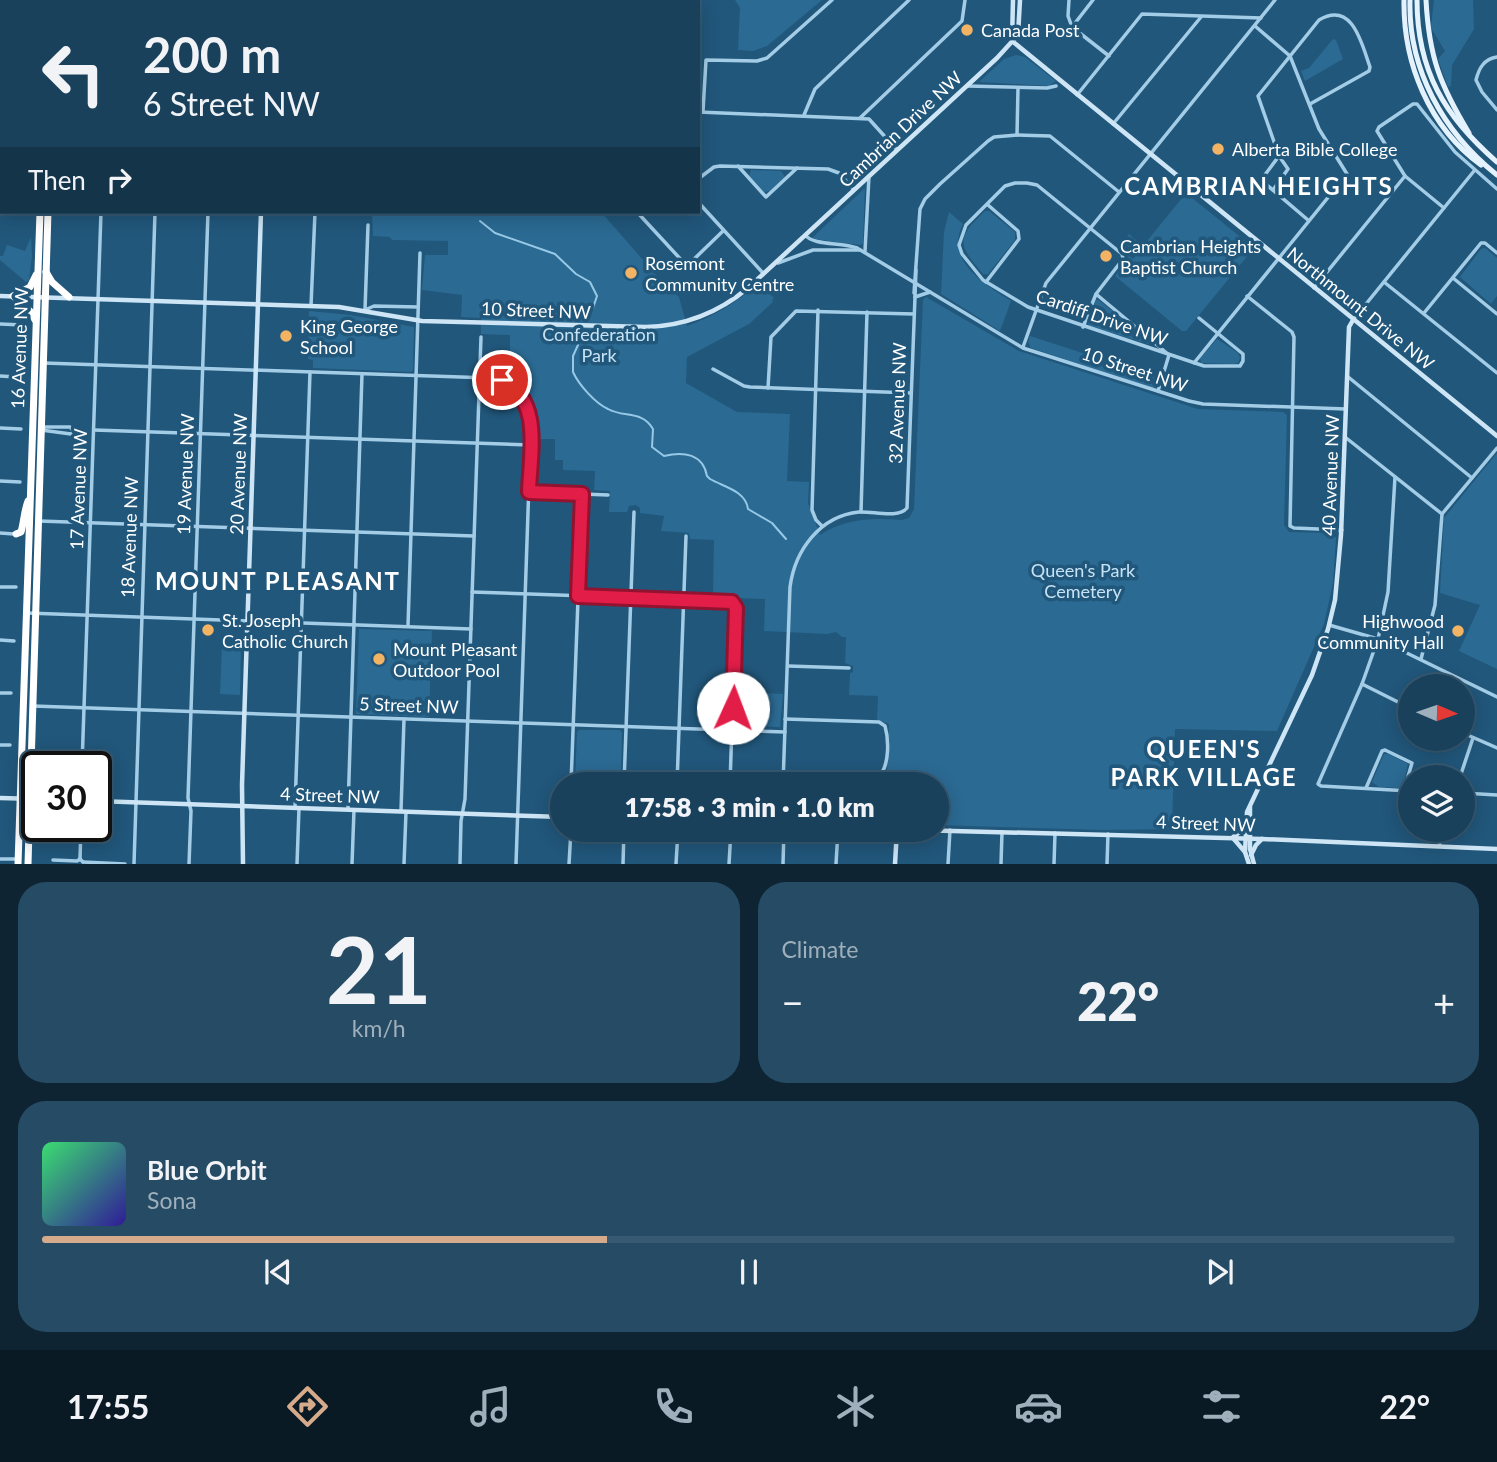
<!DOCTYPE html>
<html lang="en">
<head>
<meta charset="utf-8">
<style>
  :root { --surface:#19415c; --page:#264c65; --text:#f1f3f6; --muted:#9fafbb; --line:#375a72; --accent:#d6ab8b }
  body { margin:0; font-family:Lato,sans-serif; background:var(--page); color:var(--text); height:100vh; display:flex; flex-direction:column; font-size:26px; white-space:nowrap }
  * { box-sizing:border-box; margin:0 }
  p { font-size:23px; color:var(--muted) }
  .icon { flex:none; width:38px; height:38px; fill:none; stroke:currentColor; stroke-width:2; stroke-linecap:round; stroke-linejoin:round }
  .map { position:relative; height:864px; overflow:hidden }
  .side { display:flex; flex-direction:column; gap:18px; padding:18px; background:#0e2433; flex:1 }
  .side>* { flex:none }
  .guide { position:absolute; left:0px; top:0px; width:700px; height:214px; box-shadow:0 4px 18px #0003,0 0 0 2px var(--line); background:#19415c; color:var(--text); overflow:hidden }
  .needle { width:46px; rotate:92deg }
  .fabs { position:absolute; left:1398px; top:674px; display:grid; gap:14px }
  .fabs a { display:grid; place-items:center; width:77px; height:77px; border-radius:50%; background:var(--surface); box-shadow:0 4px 18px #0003,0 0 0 2px var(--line); font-size:35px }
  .speed { position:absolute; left:21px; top:751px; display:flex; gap:14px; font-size:35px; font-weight:700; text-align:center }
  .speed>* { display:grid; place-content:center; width:91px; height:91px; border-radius:50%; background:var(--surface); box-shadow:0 4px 18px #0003,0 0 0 2px var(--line); line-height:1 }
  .speed .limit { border:4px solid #111; border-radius:10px; background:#fff; color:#111 }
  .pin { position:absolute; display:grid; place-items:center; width:60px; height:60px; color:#fff; margin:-30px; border:4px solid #fff; border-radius:50%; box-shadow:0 2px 7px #0007 }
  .me { position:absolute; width:77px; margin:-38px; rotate:2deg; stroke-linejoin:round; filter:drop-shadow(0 0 5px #0008) }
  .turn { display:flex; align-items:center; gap:24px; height:147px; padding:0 28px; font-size:32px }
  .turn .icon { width:91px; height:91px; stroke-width:2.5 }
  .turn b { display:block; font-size:49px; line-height:60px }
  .then { display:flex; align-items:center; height:66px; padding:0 28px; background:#0003; gap:14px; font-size:26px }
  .big { font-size:52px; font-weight:800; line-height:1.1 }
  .side .card { flex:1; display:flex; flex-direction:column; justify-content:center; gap:10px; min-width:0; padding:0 24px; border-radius:28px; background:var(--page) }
  .side .dial { align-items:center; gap:0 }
  .dial b { font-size:91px; line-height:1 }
  .song { display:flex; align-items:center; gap:21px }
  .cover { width:84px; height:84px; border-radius:10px; background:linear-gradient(135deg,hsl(140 70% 55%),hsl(250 70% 35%)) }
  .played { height:7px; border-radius:4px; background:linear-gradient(90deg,var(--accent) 40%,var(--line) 40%) }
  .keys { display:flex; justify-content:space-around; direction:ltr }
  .heat { display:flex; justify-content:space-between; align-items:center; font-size:38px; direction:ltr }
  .side .tiles { flex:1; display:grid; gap:18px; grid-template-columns:1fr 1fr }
  .card:last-child { grid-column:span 2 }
  .trip { position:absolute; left:550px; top:772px; width:399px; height:70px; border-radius:35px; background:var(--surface); box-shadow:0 4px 18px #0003,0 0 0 2px var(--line); font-weight:800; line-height:70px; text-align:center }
  .tab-bar { display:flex; height:112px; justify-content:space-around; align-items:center; background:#0a1a25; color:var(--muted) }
  .tab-bar .icon { width:49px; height:49px }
  .tab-bar .active { color:var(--accent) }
  .tab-bar b { font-size:32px; color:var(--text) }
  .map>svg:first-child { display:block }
  .green { fill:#2b6a93 }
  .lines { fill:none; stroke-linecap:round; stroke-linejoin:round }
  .stream { stroke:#97c9e7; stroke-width:2 }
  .street { stroke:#a3cce6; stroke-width:3.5 }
  .secondary { stroke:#cde5f5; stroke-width:4.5 }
  .primary { stroke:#e4f2fd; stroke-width:5 }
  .highway { stroke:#fff; stroke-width:7 }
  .route-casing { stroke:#92132f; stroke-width:18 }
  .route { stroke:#e11d48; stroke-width:12 }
  .poi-dot { fill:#f2b365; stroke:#21577b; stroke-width:2.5 }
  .labels { text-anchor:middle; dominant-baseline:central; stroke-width:7; stroke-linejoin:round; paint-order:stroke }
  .poi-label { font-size:18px; fill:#fff; stroke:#21577b; text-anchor:start }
  .street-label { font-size:18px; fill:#fff; stroke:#21577b }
  .park-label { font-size:18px; fill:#c7e3f5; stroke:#21577b }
  .district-label { font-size:24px; font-weight:bold; letter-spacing:2px; fill:#fff; stroke:#21577b }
</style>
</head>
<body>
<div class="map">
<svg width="1497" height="864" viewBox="0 0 1497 864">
  <rect width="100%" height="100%" fill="#21577b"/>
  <g class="green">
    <polygon points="822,0 767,46 753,51 738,50 740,8 735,0"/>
    <polygon points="1434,0 1473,0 1474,29 1452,65 1451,86 1448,87 1438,59 1445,51 1431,28"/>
    <polygon points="1333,39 1336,40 1343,59 1305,81 1301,71 1309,68"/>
    <polygon points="1016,55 1025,57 1056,81 1049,86 979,82 1004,59"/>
    <polygon points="751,170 781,171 785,177 770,191 764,192 749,176"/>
    <path d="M865,188L863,243L861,245C854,244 815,240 812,238Z"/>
    <polygon points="1186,193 1254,248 1186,331 1182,331 1115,276 1127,261 1128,255 1133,259 1137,254 1123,242 1129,234 1143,246"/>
    <path d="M985,211H989L1015,232V240L988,274H983C957,243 956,239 985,211Z"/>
    <path d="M372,212H601L659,278L679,297L687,326C715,316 737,302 759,283L774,298L772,300L773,302L749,324L687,357L686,383L737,412L790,414L787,481L809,482L808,503L820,535C847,518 872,518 902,520L909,518L914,509L923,300L926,297L1019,351L1198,409L1283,412L1287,415L1284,525L1289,532L1333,533L1336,538L1333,583L1324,624L1277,731L1175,729L1172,829L1104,830L936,825V784H875L876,779L884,778L887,772L889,724L877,720L878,696L849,695L850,673L853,672V666L845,663L846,637H842L836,632L827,634L764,631L765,599L713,597L714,540L690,539L689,533L661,531L664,516L640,513V508L636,505L629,506L627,512H609L610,491L594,490L595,471L563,470V460H555V439H533C534,414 530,398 510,382V335L481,334V318L461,317L462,295L422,290L425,255H448V241L392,240L390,237L373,236Z"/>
    <path d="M949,212L963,224C944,260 984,284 1011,301L1000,331L941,294L944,232Z"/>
    <polygon points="31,237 32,256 29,280 26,282 0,260 0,256 3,256 7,245 25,251"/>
    <polygon points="1485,248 1497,258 1497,296 1491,304 1460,277 1481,249"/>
    <polygon points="1096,300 1099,300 1155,346 1089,326 1088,322"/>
    <polygon points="309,311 351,315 414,327 413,370 411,372 313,368 313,360 308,359"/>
    <polygon points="1030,336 1160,378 1158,385 1153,388 1031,348 1028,342"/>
    <polygon points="1217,339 1238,353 1240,358 1238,363 1234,364 1201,363 1200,358"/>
    <polygon points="1497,453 1497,669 1459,651 1480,605 1440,593 1444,518"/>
    <polygon points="359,629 432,631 429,717 356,714"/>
    <polygon points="222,645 241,646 240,695 220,694"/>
    <polygon points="737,691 783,694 780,727 737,726"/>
    <polygon points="579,730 620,730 622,733 621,784 575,784 577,732"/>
    <polygon points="1384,754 1388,754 1408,764 1403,785 1399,788 1379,787 1372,782"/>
  </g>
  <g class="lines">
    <g class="stream">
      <polyline points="481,2 482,0"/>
      <polyline points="480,221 495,233 555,254 576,274 590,282 597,296 593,308"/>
      <path d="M578,345L573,356V372C579,385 595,403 608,409C624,418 642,410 653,429L652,447L664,456C684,451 703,454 707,476L710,479C724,487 746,491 748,509L772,523L786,539"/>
    </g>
    <g class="street">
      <polyline points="1069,0 1068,16 1072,27 1109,56"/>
      <polyline points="37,2 37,0"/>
      <polyline points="108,2 108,0"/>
      <polyline points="162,2 162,0"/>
      <polyline points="215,2 215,0"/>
      <polyline points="322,2 322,0"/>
      <polyline points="375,2 375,0"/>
      <polyline points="429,2 429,0"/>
      <polyline points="532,2 533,0"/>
      <polyline points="678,2 680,0"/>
      <polyline points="1072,27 1093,0"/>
      <path d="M1497,57C1484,59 1479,68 1476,80L1482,92L1497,110"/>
      <polyline points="967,86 1047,88 1056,86"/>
      <polyline points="1077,95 1142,14 1261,18"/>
      <polyline points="703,111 706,60 757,61 767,58 832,0"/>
      <polyline points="698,112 869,119 897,150"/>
      <polyline points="804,115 815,89 909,0"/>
      <polyline points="860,118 962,21 965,0"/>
      <polyline points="1113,124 1201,17"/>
      <polyline points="1017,135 1018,88"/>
      <polyline points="1279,156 1261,180 1308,220"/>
      <polyline points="0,162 2,162"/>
      <polyline points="738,166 766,197 797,168"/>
      <polyline points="1405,176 1444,208"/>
      <polyline points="698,179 714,167 720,166 828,169 839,173 854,190"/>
      <path d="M1273,190L1288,169L1279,156L1258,96L1319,20C1353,0 1362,45 1370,67L1369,71L1310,104"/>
      <polyline points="698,202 763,273"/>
      <polyline points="0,204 2,204"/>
      <polyline points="288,212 341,214"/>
      <polyline points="637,212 685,264 689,264 723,231"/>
      <polyline points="368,225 365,310 374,306 418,307"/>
      <path d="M805,235C814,246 841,242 857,248L1023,348L1189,401L1203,404L1346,409"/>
      <polyline points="865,251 869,176"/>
      <polyline points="778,263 813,250 860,250"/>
      <polyline points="1453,278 1497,314"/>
      <polyline points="986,282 1019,239 1018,231 988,205"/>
      <polyline points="1384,282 1497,373"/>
      <polyline points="1314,288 1405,176 1377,131 1379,127 1413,104 1417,104 1455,152 1497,189"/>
      <polyline points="914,293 920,209 925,199 940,184 988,141 994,137 1017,135 1050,136 1119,192"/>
      <polyline points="1096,294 1169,355 1158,391"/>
      <polyline points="1247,296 1292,332 1294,337 1290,526 1294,528 1342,530"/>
      <polyline points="915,297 930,292"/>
      <polyline points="311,306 315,212"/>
      <polyline points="818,310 812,510 816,520 822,526"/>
      <polyline points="1424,313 1481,243 1485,243 1497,253"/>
      <polyline points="1353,320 1474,171"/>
      <polyline points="0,324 22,325"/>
      <polyline points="1083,327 1096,294 1123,259 1122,254 1037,185 1027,183 1015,183 1005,186 966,225 959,245 962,254 983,280 1028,307 1204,366 1240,366 1243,361 1243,354 1199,318"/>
      <polyline points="1023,347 1046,283 1275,0"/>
      <path d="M44,363L490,378C515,381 530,400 531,424L516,864"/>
      <polyline points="1194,363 1347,174 1319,129 1290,56 1255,26"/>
      <polyline points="713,369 744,386 750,387 911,393"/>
      <polyline points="0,376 16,377"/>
      <polyline points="1347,376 1472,478"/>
      <polyline points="768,388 771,337 796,311 914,314"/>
      <polyline points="0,428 21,429"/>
      <polyline points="41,430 71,434 74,432 70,427 42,427"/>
      <polyline points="94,430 530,445"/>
      <polyline points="1345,437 1442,514"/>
      <polyline points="1395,477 1388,592 1378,639 1362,684 1318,784 1321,786 1410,791"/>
      <polyline points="0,481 20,482"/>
      <polyline points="530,492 608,495"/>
      <polyline points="861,512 867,312"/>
      <polyline points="39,521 474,536"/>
      <polyline points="0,533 14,534"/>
      <polyline points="0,587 16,587"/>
      <polyline points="472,592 729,601 734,603 736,608 730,784"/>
      <polyline points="27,613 471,629"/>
      <polyline points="1329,625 1378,639 1497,697"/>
      <polyline points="408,626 420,253"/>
      <polyline points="0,640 14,641"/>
      <polyline points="1421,659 1435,605 1442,514 1497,448"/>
      <polyline points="788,666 849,668"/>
      <polyline points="1362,684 1410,708"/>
      <polyline points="0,693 11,693"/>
      <polyline points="33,706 785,732"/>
      <polyline points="1463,733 1497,748"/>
      <polyline points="0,745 10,745"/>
      <polyline points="82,766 101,212"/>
      <path d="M784,772L881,774C889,763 889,740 885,726L879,722L785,719"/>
      <polyline points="1460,777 1473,738"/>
      <polyline points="571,784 582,494"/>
      <polyline points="624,784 634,512"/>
      <polyline points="677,784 686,536"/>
      <path d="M783,784L790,587C795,550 820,516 859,512C873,511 898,519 907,508L916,270"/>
      <polyline points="1366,788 1382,751 1385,750 1412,763 1404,790"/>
      <polyline points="1463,793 1497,795"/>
      <polyline points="295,808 310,372"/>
      <polyline points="348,809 362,374"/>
      <polyline points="401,811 404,719"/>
      <polyline points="1439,846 1443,830"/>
      <polyline points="0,859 16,859"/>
      <polyline points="80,859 81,826"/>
      <polyline points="53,860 77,861 80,859 83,862"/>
      <polyline points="83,862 125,864"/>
      <polyline points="134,864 155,212"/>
      <polyline points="189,864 191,811 188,798 208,212"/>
      <polyline points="297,864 299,808"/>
      <polyline points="352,864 354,810"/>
      <polyline points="404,864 406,812"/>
      <polyline points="460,864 461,821 465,799 481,337"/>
      <polyline points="569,864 571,830"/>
      <polyline points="623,864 624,830"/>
      <polyline points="676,864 678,830"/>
      <polyline points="729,864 731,830"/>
      <polyline points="783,864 784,830"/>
      <polyline points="836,864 838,830"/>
      <polyline points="948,864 950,830"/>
      <polyline points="1001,864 1002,832"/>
      <polyline points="1054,864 1055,833"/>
      <polyline points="1107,864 1108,834"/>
    </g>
    <g class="secondary">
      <polyline points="1013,0 1012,41 1497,436"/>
      <polyline points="268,2 268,0"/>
      <path d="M0,296L339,307L422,321L646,327C685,326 718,313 748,288L997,58L1018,35L1020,0"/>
      <polyline points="0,798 37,799"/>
      <polyline points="96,801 562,817"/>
      <polyline points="1250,807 1250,849 1254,864"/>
      <polyline points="915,830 1262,839 1497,849"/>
      <polyline points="1233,837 1240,832 1245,823"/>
      <polyline points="1233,838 1245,852"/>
      <polyline points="1251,855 1256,845 1262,839"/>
      <polyline points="243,864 242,785 261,212"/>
      <polyline points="895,864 897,830"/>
      <polyline points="1249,864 1245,852 1247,812 1312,675 1328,629 1335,600 1341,535 1349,327 1353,320"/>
    </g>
    <g class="primary">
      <path d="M1404,0C1403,63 1429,127 1481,165"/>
      <path d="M1410,0C1408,69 1443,132 1497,175"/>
      <path d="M1417,0C1417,71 1445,117 1497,162"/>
      <path d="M1426,0C1429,57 1440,85 1469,133"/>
    </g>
    <g class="highway">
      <polyline points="47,2 47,0"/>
      <polyline points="55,2 55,0"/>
      <polyline points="46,272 52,282 69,297"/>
      <polyline points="35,320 31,312 13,296 30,287 36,275"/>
      <path d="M16,534L21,532C24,522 24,511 28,501"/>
      <polyline points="18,864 40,212"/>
      <polyline points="28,864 48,212"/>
    </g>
  </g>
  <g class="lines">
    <g class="route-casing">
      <path id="route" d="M502,380C543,400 530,454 529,492L582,494L578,596L732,602L736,608L733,708"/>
    </g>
    <use href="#route" class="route"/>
  </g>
  <g class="poi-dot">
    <circle cx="967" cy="30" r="7"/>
    <circle cx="1218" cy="149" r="7"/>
    <circle cx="1106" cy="256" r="7"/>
    <circle cx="631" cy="273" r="7"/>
    <circle cx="286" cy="336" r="7"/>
    <circle cx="208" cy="630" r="7"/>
    <circle cx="1458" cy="631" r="7"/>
    <circle cx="379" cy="659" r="7"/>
  </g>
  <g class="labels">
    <g class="poi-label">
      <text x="981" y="30">Canada Post</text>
      <text x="1232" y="149">Alberta Bible College</text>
      <text x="1120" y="246">Cambrian Heights<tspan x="1120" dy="21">Baptist Church</tspan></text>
      <text x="645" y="263">Rosemont<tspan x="645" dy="21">Community Centre</tspan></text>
      <text x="300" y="326">King George<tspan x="300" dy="21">School</tspan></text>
      <text x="222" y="620">St. Joseph<tspan x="222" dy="21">Catholic Church</tspan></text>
      <text x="1444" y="621" text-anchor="end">Highwood<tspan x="1444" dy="21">Community Hall</tspan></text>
      <text x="393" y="649">Mount Pleasant<tspan x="393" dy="21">Outdoor Pool</tspan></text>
    </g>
    <g class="street-label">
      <text transform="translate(900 129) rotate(-43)">Cambrian Drive NW</text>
      <text transform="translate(1361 308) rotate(39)">Northmount Drive NW</text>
      <text transform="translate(536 310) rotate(2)">10 Street NW</text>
      <text transform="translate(1102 317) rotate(19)">Cardiff Drive NW</text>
      <text transform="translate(19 348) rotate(-88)">16 Avenue NW</text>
      <text transform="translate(1135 369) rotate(18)">10 Street NW</text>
      <text transform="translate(897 403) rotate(-88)">32 Avenue NW</text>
      <text transform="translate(185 474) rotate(-88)">19 Avenue NW</text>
      <text transform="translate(238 474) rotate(-88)">20 Avenue NW</text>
      <text transform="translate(1330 475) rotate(-88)">40 Avenue NW</text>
      <text transform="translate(78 489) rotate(-88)">17 Avenue NW</text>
      <text transform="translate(129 537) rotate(-88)">18 Avenue NW</text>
      <text transform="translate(409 705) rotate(2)">5 Street NW</text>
      <text transform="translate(330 795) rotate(2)">4 Street NW</text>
      <text transform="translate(1206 823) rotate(2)">4 Street NW</text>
    </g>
    <g class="park-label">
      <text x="599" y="334">Confederation<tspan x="599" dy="21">Park</tspan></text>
      <text x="1083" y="570">Queen's Park<tspan x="1083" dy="21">Cemetery</tspan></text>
    </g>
    <g class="district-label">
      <text x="1259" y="185">CAMBRIAN HEIGHTS</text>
      <text x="278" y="580">MOUNT PLEASANT</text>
      <text x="1204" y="748">QUEEN'S<tspan x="1204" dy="28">PARK VILLAGE</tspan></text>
    </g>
  </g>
</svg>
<div class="fabs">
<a><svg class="needle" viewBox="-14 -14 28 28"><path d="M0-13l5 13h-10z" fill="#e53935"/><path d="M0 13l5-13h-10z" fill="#9fafbb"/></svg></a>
<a><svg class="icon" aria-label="layers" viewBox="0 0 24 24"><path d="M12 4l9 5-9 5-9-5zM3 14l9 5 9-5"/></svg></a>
</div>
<div class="speed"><div class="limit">30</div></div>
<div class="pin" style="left:502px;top:380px;background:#d93025"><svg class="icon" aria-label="arrive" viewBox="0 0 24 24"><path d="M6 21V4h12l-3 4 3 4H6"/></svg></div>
<svg class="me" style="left:733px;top:708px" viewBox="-20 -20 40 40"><circle r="19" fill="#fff"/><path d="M0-13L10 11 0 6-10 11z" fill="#e11d48"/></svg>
<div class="trip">17:58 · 3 min · 1.0 km</div>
<div class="guide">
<div class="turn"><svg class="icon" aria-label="left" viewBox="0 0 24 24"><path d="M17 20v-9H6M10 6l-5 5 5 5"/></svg><div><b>200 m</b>6 Street NW</div></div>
<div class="then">Then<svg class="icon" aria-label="right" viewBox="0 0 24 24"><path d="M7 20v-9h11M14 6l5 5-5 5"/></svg></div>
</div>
</div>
<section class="side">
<div class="tiles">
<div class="card dial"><b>21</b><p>km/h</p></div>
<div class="card"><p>Climate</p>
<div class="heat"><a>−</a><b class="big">22°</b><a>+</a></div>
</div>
<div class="card">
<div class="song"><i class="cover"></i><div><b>Blue Orbit</b><p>Sona</p></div></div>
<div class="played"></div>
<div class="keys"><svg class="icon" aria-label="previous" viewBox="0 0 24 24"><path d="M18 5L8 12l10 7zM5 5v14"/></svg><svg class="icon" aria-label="pause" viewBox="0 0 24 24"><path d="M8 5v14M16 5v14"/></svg><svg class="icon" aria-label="next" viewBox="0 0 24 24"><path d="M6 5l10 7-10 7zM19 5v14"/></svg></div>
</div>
</div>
</section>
<nav class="tab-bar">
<b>17:55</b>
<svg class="icon active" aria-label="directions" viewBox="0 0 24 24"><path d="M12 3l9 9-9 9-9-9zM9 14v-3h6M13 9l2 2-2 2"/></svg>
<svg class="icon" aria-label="music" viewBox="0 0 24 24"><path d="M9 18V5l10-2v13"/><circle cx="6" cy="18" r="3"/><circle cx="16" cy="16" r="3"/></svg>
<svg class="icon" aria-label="phone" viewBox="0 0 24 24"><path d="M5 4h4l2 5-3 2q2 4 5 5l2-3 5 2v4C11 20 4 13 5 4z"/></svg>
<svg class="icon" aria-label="climate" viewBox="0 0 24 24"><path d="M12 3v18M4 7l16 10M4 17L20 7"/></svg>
<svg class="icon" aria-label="car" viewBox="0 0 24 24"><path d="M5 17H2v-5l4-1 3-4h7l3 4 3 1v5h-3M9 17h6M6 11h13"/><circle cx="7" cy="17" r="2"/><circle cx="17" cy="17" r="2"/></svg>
<svg class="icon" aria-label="filters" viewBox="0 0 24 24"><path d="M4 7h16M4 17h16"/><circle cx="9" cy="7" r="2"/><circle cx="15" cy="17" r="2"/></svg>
<b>22°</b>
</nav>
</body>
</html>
